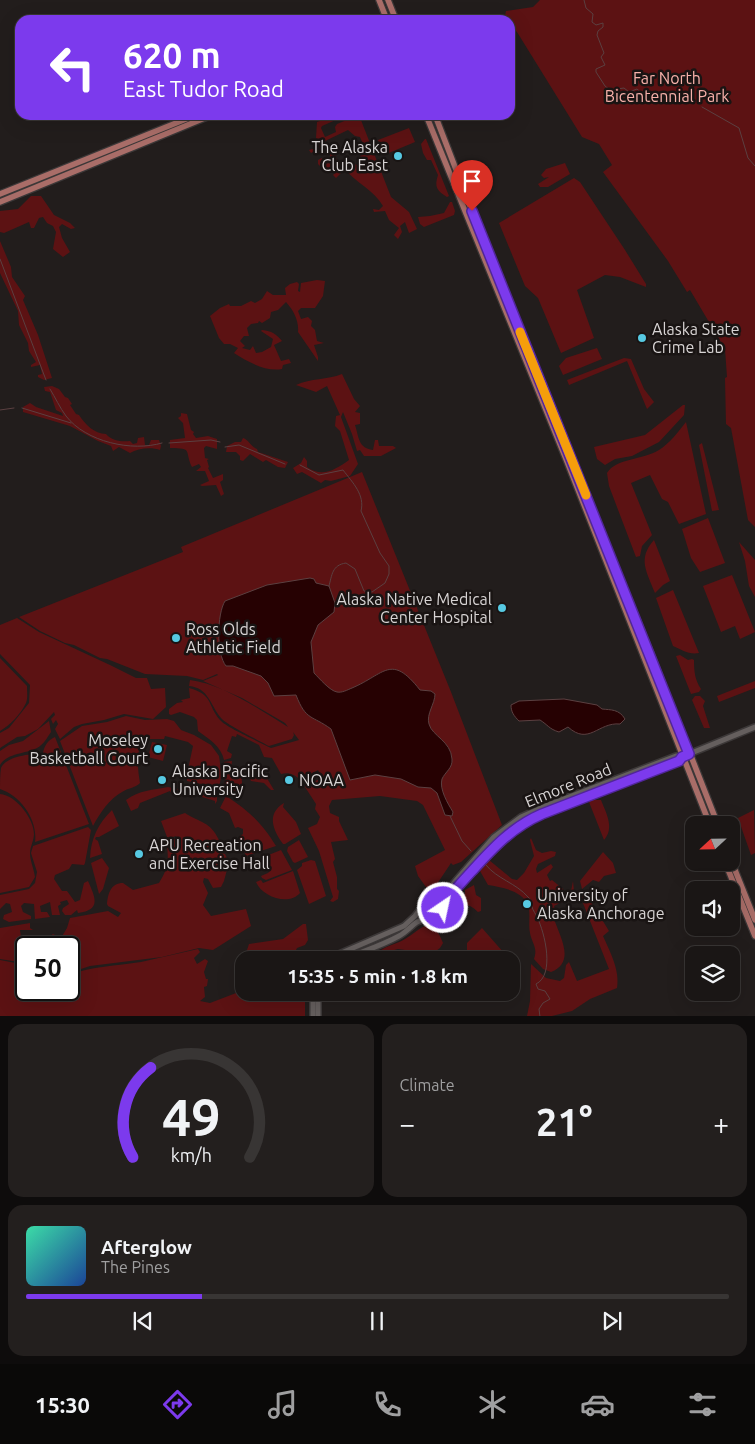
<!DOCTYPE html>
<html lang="en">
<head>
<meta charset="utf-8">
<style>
  :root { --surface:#1a1615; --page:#231f1e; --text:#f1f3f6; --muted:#9f9fa0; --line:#383534; --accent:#7c3aed }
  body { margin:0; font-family:Ubuntu,sans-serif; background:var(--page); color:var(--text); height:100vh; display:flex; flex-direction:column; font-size:19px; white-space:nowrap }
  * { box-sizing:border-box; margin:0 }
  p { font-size:16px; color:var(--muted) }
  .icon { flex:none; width:28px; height:28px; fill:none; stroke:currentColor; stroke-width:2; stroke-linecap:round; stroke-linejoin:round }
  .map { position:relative; height:1016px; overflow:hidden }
  .panel { display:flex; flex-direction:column; gap:8px; padding:8px; background:#0e0c0c; flex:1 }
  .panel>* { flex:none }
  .guide { position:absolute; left:15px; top:15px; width:500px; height:105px; border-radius:15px; box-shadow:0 5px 20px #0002,0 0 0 1px var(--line); background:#7c3aed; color:#fff; overflow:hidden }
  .needle { width:32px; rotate:248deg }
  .tools { position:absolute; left:685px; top:816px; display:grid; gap:10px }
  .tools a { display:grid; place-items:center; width:55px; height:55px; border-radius:10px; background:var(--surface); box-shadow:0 5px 20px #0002,0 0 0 1px var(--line); font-size:25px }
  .speed { position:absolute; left:15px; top:936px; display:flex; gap:10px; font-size:25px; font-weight:700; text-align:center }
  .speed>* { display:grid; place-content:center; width:65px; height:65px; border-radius:50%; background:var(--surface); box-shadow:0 5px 20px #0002,0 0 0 1px var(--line); line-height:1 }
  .speed .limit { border:2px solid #111; border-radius:8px; background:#fff; color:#111 }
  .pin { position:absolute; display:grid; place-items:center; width:42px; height:42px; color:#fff; margin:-51px -21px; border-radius:50% 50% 50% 0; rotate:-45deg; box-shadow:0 0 5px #0007 }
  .pin .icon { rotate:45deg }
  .me { position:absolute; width:55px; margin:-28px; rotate:34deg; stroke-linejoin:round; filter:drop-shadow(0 0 4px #0008) }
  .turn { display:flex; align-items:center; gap:18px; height:105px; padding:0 25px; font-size:22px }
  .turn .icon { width:65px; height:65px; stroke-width:2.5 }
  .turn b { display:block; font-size:35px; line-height:42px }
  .big { font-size:38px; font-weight:700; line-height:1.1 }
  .panel .card { flex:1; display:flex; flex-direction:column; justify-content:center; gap:8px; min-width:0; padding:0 18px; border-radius:15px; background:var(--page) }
  .panel .dial { align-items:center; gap:0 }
  .dial svg { height:130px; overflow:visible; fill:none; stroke:var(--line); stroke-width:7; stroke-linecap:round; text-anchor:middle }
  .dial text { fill:var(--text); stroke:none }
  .song { display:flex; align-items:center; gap:15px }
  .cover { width:60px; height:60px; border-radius:8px; background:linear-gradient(135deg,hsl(160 70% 55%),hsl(220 70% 35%)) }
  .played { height:5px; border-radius:2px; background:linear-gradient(90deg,var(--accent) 25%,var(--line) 25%) }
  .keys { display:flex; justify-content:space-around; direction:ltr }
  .heat { display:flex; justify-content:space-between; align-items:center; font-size:28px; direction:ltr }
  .panel .tiles { flex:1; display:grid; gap:8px; grid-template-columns:1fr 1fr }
  .card:last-child { grid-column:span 2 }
  .trip { position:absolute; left:235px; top:951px; width:285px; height:50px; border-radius:15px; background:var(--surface); box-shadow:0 5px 20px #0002,0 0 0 1px var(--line); font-weight:700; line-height:50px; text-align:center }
  .menu { display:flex; height:80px; justify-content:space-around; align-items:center; background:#0a0908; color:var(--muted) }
  .menu .icon { width:35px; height:35px }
  .menu .on { color:var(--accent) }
  .menu b { font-size:22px; color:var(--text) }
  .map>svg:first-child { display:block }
  .green { fill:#5c1213 }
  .water { fill:#260102; stroke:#5b4041 }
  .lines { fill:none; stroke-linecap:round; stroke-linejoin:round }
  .stream { stroke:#5b4041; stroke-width:1 }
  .secondary-casing { stroke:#3c3838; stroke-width:8 }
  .primary-casing { stroke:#3c3838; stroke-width:8 }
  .secondary { stroke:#655f5e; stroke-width:5 }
  .primary { stroke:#a96d68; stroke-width:5.5 }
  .route-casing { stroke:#51269a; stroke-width:12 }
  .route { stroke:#7c3aed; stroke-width:9 }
  .slow { stroke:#f59e0b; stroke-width:9 }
  .poi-dot { fill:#57c9e2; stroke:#191413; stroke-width:2 }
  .labels { text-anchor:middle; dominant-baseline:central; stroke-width:5; stroke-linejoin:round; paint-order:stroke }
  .park-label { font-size:16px; fill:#f8b1aa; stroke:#191413 }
  .poi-label { font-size:16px; fill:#d8d4d4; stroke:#191413; text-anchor:start }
  .street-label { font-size:16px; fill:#d8d4d4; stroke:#191413 }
</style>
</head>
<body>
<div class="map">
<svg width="755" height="1017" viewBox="0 0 755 1017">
  <rect width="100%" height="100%" fill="#221d1c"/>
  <g class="green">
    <polygon points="540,0 755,0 755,527 748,520 731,428 726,424 725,378 727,377 725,349 690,290 687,292 668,261 603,172 612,165 599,144 582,137 517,32 510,25 510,20 504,20 506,11 533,7"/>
    <path d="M337,115H347L322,126L321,128L325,137L336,132L335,127L337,124L359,115L391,197L409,212L417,229L409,233L405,222L400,226L402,232L398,239L394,235L399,228L389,220L385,211L374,212L373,209L379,210L383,206C374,190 356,183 345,169L336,178L333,175L345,163L358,165L361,154L366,151L360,137L355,136L348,130L325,141L328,150L335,153L337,162L330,171H325L318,164V160L322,158L324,164L331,163L330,154L324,146L311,153L309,150L316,148L320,140L316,138L317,122Z"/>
    <polygon points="409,128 415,142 384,155 378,140"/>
    <path d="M425,139H426L449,196L447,197C437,191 434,187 438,175L431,160H427L423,153L421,144Z"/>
    <polygon points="565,163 570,174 548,187 540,187 538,184 549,177 544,178 541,175 546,169"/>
    <polygon points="574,178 580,182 625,250 646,284 646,287 620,277 605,275 577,290 594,338 561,353 538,298 525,286 499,223"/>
    <polygon points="31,196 41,196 54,215 70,223 75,228 71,229 62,224 59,227 62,238 70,252 63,257 53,249 56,232 53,226 47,223 43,217 39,218 34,228 31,228 29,222 4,233 0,232 0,211 18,209"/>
    <polygon points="450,202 452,202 455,211 454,215 424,227 420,224 418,217 430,216 444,213"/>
    <polygon points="0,241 11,267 12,277 25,296 23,300 38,335 52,378 44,380 38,377 38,375 42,374 40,365 31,367 31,365 36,362 29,351 28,343 19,325 18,311 0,273"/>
    <path d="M317,280L325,281L323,296L315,308H301L298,311L301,319L308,317L312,321L311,326L315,330L317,341L324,343L314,345L318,357V361L298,332C299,321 294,311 286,302L278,310L271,312L270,318L262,323L259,321L258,323L251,324L247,328L249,336H244L240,341L245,346L242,348L250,350L253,346L256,353L262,352L271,347L273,339L261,331L262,330C272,331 276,334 282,341L274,345L281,361L289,359L291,363L283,365L282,369C266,372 248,362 234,353L238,348L230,344H224L219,338L210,316L220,308L229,304L230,306H241L251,301L255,303L262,299L267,291L273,295H286L285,288L290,284L297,282L299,284L298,291L300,292L301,283Z"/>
    <polygon points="597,348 602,359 563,375 559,366 566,358"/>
    <polygon points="624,358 631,359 644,389 654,402 647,409 627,361 569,385 567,380"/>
    <path d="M342,374L354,399L360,406L355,412L360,413V424L355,425C359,437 358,448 373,450L375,440H378L379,446H393L396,448L381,456H364L360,450L357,451L352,434L343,412L341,417L358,464L350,476L331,481L325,480L321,483L302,472L297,474L293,468L301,463L304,457L307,461V467C322,478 335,470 349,460L340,431L335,426L336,416L340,415L327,386L316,392L296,385C311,378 327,380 342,374Z"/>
    <path d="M52,386L59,389L65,397L68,398L72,404L70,405L76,414L79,415C85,424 94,434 106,434C112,441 122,442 130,441L133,444L137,443L138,438L144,437L145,445H149L151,440H159L161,446L160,450C152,447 138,448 130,453L119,447L113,451L111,446L98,441L70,426L23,412V407L30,403L36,407L63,416L62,413L56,410L50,392L45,391L44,387Z"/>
    <polygon points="683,405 685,405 684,415 659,442 632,456 615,459 605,465 597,459 594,447 645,435"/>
    <path d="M181,413L187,414L191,430L194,432L193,434L196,438L208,436L217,439V449L206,446L204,448L205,458L209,459L207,460L209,467L208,468L213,478L223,474V480L220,482L224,494L221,496L216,485L202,486L200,485L209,481L205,471H196L201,467L199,464L192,467C184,451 194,448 170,448V440L185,438L183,423L178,418L181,416Z"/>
    <path d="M686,422L706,514L679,524L668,502L662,499L650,475L631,483L652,535L642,546L640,556L636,557L609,486L607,473C616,458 643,460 659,450C669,444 679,431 686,422Z"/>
    <path d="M243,438C249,440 250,446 257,449L258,452L288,462L285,468L278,467L266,460L263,462L250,454L243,461L240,460V456L236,452H226L227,446L235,442H241Z"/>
    <polygon points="702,443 719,510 712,511 699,445"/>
    <path d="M362,472L451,692L502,825L461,862L453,865L451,863L435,887H426L418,876L415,866L445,850L423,805L417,801L380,796L332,800L329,806L330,813L339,817V821L348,840L331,842L335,859L333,862L337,877V889L339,891L338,899L333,902L330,901L333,897L319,851L308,828L317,824L320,817L315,809L316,804L305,787L306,785L322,778L318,770L301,780C294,775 290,772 281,774L272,758L264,757L259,745L237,734L236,737L232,736L227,751L232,754L231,758L224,760C221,746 209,739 198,731L197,720L194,717L180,712L171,715L169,714V709L177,703L183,702L181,700L190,698L189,688C214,695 207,705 220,720C227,728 260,742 271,748L299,740L293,732L294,735L292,739L269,746C260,741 225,724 221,718C210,705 209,688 189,686L190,680C223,684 260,710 288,727L285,723L242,698L203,681L218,675L217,674L203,680L187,676L145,674L107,659L100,658L74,645L65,643L40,631L19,617L183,552L181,547Z"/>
    <polygon points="708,518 725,563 700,572 691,558 682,529"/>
    <path d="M654,540L670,581L663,585L655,593C647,572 637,559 654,540Z"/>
    <polygon points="739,542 755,560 755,597 749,586 745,561"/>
    <polygon points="732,575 755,632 740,639 735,626 721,632 703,586"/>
    <path d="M673,590L699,653C689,655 682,650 673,646L656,598Z"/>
    <polygon points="17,618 39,632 110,665 136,678 147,678 151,689 165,688 166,707 153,719 124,714 104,720 82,724 74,727 60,739 55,729 58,724 56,720 53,724 51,719 55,715 54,712 38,729 25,736 17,737 0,748 0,733 9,728 29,703 30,685 0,654 0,625"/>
    <path d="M680,655L688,660L692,659L694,660C694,672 695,680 701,689L699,692L691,694L676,656Z"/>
    <path d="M0,658L27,686C27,692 28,699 26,703C21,714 10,725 0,731Z"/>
    <polygon points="755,681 755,688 719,702 717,696"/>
    <polygon points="695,696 700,696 705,701 703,706 710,728 704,728 692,700"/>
    <path d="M126,716L145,720L167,719L174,721L181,730L194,735L211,745L219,756L220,763L221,776L220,783L216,787L187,781V774L193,746L188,742L165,736L164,739H147C134,747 138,770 140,783C135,788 128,788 122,792C109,799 100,813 93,826L60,741L82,726L107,722Z"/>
    <path d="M49,721L51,732C47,738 43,745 37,748C25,754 7,753 0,765V751L9,745L23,741Z"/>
    <path d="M55,737L89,824L35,842C38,820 21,796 0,789C0,783 0,774 1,768C6,756 31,754 43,753C44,746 48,740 55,737Z"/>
    <polygon points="152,742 167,745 163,761 148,757"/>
    <path d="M232,761L230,774L241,777C244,786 240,787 235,793L222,789L227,775L224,762Z"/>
    <polygon points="251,766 262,770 274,790 271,790 264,783 251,781 248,775"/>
    <polygon points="185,785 213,792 217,795 217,801 215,804 215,801 183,791 181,793 182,787"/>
    <path d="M168,787L178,789L176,792L172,794L170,791L140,803L138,808L131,811L126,800C139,790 153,790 168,787Z"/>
    <path d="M0,794C16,795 34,819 34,834C34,840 30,847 30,853C30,861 34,869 35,877L29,887L0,893Z"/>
    <path d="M226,796C249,811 263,824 276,846L246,856L239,837L243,834V829L238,827L235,828L229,813L220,808Z"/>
    <path d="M592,800H601C606,813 615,828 604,840L589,802Z"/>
    <path d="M284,803L283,807L296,822L301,834L285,844H283C273,830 266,814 284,803Z"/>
    <path d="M112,810L119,826L99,837H96L95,839L98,841L102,854L90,858C91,838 98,824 112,810Z"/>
    <polygon points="754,810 755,853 751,855 738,818"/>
    <path d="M185,813C200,823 210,821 219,840L216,842L221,853L225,854L229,862L224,881L221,887L213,888L208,879L204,878L203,882L208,893L203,905L211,916L246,909L251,926L213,950L199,948L162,957L90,966L69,973V954L72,952L69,953V948H26L25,963L0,959V928L30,923V928L33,930H20L21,937L25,941L30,939L32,936C38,935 41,935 44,941L40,942L41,946L46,943L48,938L53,934L61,938L67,928L70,918L108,911L118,917L121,913L108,906L107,904C108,893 111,883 123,883L133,890L159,883C170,865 168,862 167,842L177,838L176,836L170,838L167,837L161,821Z"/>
    <path d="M88,827L91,830L85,863L84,865L72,864L69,869L55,875L54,879L62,891H67L75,902L80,900L84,883L88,881C95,897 102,910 78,913L77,910L71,915H65L62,911L63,908L69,904L67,900L60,902L61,904L58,906L60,915H52L50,902L40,906L41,912H47L50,917L35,919L34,904L24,903L21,906L23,912L31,916V919L9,922L3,919L4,915L12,912L10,904L6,903L0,909V895L29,889L35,883L37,872L31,853L33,846Z"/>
    <path d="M531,838L536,850L542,853L551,851L556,852L555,856L538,864L536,869L537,873L551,864L553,867L547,875L550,881L552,880L563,889L564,894L571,891L573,881L575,902L568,899L554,906L558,917L554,919C560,937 576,962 551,972L543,969L534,959C538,947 532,944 530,933C528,924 531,914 528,905C523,891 501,887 488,885L480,871L489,860L512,879L517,880L524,873L534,856L530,840Z"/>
    <polygon points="299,840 308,857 295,863 293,862 287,851 288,847"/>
    <polygon points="281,850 292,870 266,880 262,878 261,876 268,873 270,871 266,856"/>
    <polygon points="603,852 613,863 616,873 604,876 599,882 593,880 582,889 580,881"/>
    <polygon points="102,858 109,868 103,889 99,894 91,863"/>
    <polygon points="311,860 315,861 326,896 309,904 297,870 302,866 302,863"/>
    <path d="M293,871L300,893C289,906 262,897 256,882L261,880L263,883Z"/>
    <path d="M474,885L476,895L481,898V911L478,912C464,898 460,909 451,921C446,909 454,900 465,894V890Z"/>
    <path d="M584,893L590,895L594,912L598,913L609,931L603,936C610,952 620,970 617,988L590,999L572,1011L552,1016H527L530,1001L531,964L546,978L560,981L564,978L566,965L569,962L577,981L609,969L581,898Z"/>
    <polygon points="303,924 306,924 308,940 305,945 297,948 291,960 254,960 247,950 249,944 283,939"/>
    <path d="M429,925C437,930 440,935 443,943L440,948L432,954L398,949L380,954V951C387,945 397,944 405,939C414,934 419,927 429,925Z"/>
    <polygon points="482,928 504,953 503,957 492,950 486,959 476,960 467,957 467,943"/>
    <path d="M198,949L200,952L194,958L197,964L205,959L208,961L204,972L206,979H208L207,986L204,987L205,997L200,1001L210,1003L244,990V992L305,993V1016H0V960L26,965V990H63L64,994L66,993L65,990H69V975C92,966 116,966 141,962C160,958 179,953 198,949Z"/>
  </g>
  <g class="water">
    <path d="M310,578L314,579L316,583L329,586L335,603L334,612L318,625L311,642L314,673C319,678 330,691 337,692C342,693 347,690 352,688C385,674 391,653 420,690L431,691L435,694C435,704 426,714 429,724C432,736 451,741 452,759C453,768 445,772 442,779C439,789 448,804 453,812L452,816L445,815L437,793L431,788L418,787L401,779L375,775L350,780L331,729C312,715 306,721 296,695L274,696L268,683L261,676L233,666H226C216,654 217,614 225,601L267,585Z"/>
    <path d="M564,699L597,705L602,709C611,710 619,709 625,719L620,724C598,722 589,746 568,727L559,732C549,729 548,725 540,720L519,721C514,716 511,712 511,705L519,701Z"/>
  </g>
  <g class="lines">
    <g class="stream">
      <path d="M584,0L586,8L593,14L592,22L596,25L603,23V27L598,31L597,35L604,53L601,57L605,65L596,69V72L605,86L610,90L624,88L629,92L637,89C654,106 674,84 695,101"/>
      <polyline points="702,107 739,128 748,158 755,166"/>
      <polyline points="0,259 46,380"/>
      <path d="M50,389C55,397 60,408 66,416C86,442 132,452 162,443"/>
      <polyline points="22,408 71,423"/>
      <polyline points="0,410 14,408"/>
      <polyline points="169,443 211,440 220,442"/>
      <polyline points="225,447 239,445 285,464"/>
      <path d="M300,465L319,475L343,470C353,483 365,495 361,511L380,553L389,566V574L385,583L372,592L364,591L355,569L346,563C332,565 332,575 329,586"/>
      <polyline points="450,816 462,841 471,851"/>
      <path d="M486,865C497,879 516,883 528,897C532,900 530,903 532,907C533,911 536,914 537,917C545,933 555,975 536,984L538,989L545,991L550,999L543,1003L539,1009L540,1017"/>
    </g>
    <g class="secondary-casing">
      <g id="secondary">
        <polyline points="443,908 454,891 492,849 506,836 523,824 542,814 679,761 682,757"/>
        <polyline points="325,960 404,926 415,916 427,900 434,899 445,893 494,837 521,817 548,805 676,756 682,757 689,754 755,727"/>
        <path d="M342,960C361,952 381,946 399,936C406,932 411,926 417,922C424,918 434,922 439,917C446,910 441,902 434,899"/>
        <polyline points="313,992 313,1017"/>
        <polyline points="318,992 318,1017"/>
      </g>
    </g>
    <g class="primary-casing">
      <g id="primary">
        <polyline points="379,0 387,20"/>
        <polyline points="388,0 396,20"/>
        <polyline points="426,115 566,459 710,825"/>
        <polyline points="435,115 492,263 651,654 718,825"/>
        <polyline points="0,194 196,115"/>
        <polyline points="0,202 212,115"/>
        <polyline points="731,860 755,920"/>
        <polyline points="725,862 755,936"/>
      </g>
    </g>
    <use href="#secondary" class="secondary"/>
    <use href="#primary" class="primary"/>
  </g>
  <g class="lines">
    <g class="route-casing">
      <path id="route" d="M443,908C450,894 461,883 472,871C493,848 512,827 542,814L679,761L682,757L689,754L472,211"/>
    </g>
    <use href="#route" class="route"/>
    <polyline class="slow" points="520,332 586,495"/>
  </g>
  <g class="poi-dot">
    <circle cx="398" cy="156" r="5"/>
    <circle cx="642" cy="338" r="5"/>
    <circle cx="502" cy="608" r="5"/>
    <circle cx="176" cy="638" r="5"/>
    <circle cx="158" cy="749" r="5"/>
    <circle cx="162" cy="780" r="5"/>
    <circle cx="289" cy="780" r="5"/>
    <circle cx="139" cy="854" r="5"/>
    <circle cx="527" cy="904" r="5"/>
  </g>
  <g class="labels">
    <g class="park-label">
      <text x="667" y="78">Far North<tspan x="667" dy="18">Bicentennial Park</tspan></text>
    </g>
    <g class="poi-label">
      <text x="388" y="147" text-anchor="end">The Alaska<tspan x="388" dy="18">Club East</tspan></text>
      <text x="652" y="329">Alaska State<tspan x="652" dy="18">Crime Lab</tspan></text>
      <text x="492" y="599" text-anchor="end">Alaska Native Medical<tspan x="492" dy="18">Center Hospital</tspan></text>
      <text x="186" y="629">Ross Olds<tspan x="186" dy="18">Athletic Field</tspan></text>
      <text x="148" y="740" text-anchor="end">Moseley<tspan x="148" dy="18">Basketball Court</tspan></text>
      <text x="172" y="771">Alaska Pacific<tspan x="172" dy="18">University</tspan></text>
      <text x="299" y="780">NOAA</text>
      <text x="149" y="845">APU Recreation<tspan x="149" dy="18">and Exercise Hall</tspan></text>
      <text x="537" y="895">University of<tspan x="537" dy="18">Alaska Anchorage</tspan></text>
    </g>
    <g class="street-label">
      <text transform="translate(568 785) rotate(-22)">Elmore Road</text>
    </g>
  </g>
</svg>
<div class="tools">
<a><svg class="needle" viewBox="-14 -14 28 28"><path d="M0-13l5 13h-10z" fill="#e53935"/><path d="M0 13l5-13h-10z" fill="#9f9fa0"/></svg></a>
<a><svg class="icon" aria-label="sound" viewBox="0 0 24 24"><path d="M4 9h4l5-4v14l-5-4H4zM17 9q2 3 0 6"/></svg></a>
<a><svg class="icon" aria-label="layers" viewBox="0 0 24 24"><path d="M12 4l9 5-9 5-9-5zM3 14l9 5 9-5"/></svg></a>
</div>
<div class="speed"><div class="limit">50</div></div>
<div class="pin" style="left:472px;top:211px;background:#d93025"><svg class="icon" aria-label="arrive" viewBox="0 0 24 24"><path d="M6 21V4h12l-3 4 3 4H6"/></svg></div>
<svg class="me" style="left:443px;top:908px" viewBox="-20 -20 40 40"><circle r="17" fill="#7c3aed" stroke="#fff" stroke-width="3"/><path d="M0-11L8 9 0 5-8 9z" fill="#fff"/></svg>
<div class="trip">15:35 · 5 min · 1.8 km</div>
<div class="guide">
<div class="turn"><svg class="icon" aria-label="left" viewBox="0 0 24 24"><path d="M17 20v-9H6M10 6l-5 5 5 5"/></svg><div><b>620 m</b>East Tudor Road</div></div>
</div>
</div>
<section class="panel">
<div class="tiles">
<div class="card dial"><svg viewBox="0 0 100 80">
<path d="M14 69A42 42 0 1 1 86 69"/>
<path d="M14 69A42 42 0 0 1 25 14" stroke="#7c3aed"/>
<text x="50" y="56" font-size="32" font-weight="700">49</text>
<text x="50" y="72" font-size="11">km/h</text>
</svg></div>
<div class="card"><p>Climate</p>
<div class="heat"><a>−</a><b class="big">21°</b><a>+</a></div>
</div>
<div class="card">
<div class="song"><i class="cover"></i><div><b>Afterglow</b><p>The Pines</p></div></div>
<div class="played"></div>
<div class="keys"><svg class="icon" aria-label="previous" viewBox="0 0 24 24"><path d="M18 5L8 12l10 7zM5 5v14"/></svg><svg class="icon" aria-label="pause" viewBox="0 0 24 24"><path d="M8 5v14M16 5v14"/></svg><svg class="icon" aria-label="next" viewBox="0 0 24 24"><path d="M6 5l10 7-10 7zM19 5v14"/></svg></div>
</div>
</div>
</section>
<nav class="menu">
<b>15:30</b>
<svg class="icon on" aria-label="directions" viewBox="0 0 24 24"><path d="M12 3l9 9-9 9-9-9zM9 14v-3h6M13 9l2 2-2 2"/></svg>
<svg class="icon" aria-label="music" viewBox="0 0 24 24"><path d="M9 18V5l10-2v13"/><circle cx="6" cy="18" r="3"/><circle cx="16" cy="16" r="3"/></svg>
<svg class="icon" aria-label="phone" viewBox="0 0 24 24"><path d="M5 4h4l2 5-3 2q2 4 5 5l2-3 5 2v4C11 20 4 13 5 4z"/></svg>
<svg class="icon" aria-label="climate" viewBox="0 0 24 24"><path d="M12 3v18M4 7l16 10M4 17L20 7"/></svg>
<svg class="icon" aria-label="car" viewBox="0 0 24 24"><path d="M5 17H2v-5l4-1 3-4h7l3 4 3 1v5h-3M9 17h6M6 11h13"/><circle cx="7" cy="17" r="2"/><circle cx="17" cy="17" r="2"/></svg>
<svg class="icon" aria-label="filters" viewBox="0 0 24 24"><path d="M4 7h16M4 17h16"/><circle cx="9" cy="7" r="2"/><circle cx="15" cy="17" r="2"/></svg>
</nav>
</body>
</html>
